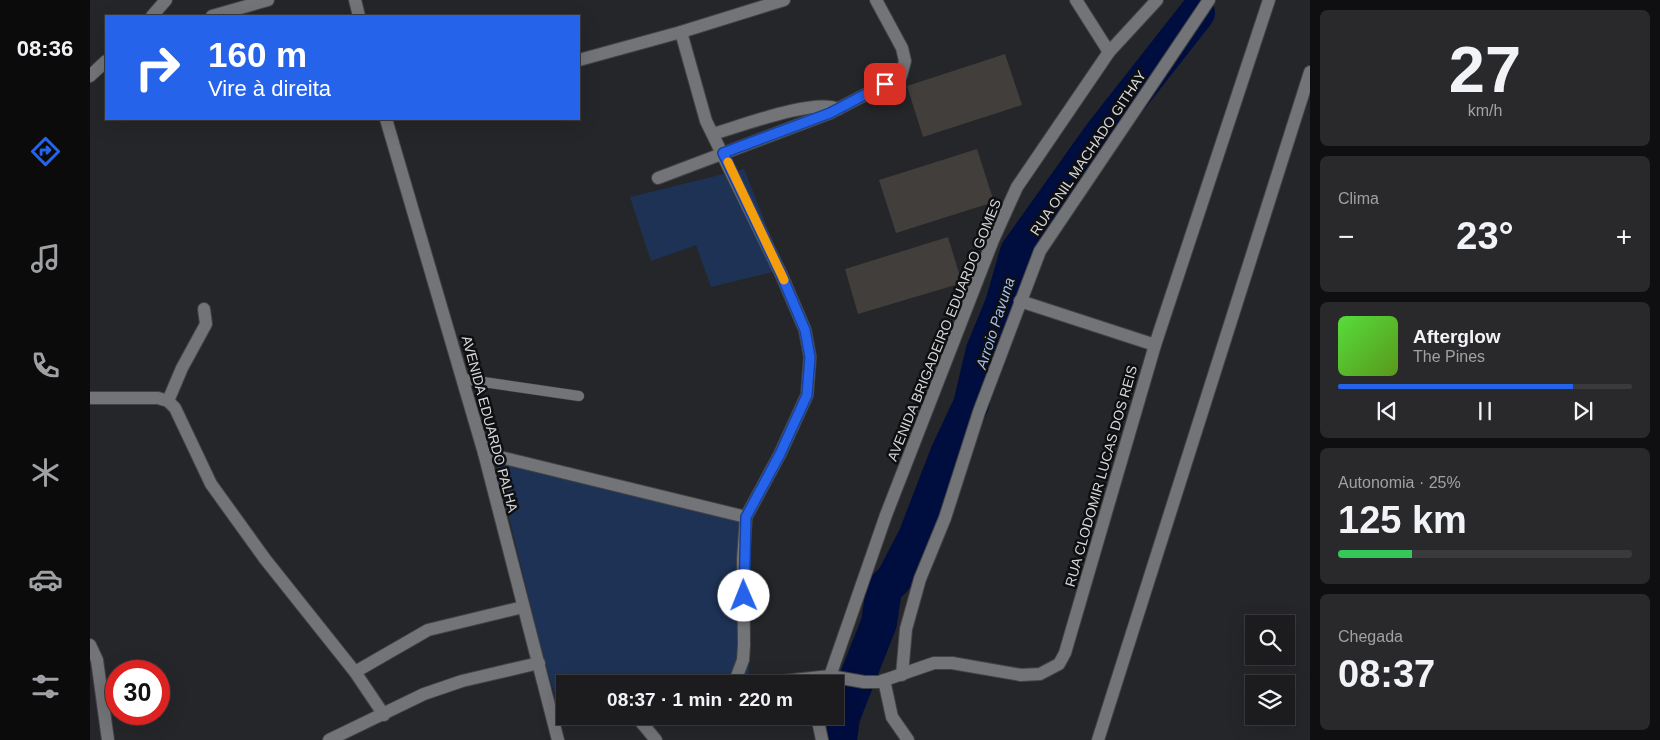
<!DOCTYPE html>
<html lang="pt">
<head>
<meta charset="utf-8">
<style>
  :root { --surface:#1c1c1f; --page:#29292c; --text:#f1f3f6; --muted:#a0a1a4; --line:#3a3a3d; --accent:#2563eb }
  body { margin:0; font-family:Arial,sans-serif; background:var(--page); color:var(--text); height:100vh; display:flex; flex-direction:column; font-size:19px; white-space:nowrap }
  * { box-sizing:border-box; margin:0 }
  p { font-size:16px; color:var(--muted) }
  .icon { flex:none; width:28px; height:28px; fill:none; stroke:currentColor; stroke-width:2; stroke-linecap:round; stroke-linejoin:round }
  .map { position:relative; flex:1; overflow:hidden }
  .drawer { display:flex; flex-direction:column; gap:10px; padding:10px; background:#0f0f11; width:350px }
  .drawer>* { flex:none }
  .hud { position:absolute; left:15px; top:15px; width:475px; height:105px; border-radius:0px; box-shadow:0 5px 20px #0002,0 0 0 1px var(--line); background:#2563eb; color:#fff; overflow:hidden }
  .controls { position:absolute; left:1155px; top:615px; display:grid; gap:10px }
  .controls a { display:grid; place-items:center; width:50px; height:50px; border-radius:0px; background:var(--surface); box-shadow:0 5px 20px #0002,0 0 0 1px var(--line); font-size:25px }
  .speed { position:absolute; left:15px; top:660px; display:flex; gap:10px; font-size:25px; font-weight:700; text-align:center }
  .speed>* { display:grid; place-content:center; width:65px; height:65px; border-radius:50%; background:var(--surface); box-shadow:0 5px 20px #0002,0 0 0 1px var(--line); line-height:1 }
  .speed .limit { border:8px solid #d22; background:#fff; color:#111 }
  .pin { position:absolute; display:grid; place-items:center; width:42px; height:42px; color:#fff; margin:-21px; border-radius:10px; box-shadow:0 2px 8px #0006 }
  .me { position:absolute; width:55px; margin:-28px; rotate:359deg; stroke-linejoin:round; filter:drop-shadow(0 0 4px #0008) }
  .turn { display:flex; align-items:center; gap:18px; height:105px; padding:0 20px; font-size:22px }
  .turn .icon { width:65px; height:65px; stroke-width:2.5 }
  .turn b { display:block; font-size:35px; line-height:42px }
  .big { font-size:38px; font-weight:800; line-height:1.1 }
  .drawer .card { flex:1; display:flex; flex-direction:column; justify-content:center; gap:8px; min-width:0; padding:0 18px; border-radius:8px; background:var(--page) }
  .drawer .dial { align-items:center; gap:0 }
  .dial b { font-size:65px; line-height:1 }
  .song { display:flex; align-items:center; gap:15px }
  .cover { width:60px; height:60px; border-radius:8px; background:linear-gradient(135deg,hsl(110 70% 55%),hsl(90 70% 35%)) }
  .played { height:5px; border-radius:2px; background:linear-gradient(90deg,var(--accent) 80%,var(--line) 80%) }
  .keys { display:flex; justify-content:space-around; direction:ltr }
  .heat { display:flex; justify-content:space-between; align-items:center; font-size:28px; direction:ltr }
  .charge { height:8px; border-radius:4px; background:linear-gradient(90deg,#34c759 25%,var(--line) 0) }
  .trip { position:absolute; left:466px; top:675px; width:288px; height:50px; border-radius:0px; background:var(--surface); box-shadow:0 5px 20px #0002,0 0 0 1px var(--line); font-weight:800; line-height:50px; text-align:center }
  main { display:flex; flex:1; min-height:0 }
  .menu { display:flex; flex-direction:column; width:90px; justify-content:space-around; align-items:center; background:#0b0b0c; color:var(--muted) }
  .menu .icon { width:35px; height:35px }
  .menu .on { color:var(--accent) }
  .menu b { font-size:22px; color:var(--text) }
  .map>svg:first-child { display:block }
  .green { fill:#1e3255 }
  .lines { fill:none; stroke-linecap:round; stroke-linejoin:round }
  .river { stroke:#000d3f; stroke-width:36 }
  .building { fill:#413e3b }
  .service-casing { stroke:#424345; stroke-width:11 }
  .minor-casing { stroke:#424345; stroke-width:14 }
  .tertiary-casing { stroke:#424345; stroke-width:14 }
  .service { stroke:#727477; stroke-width:10 }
  .minor { stroke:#727477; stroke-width:12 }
  .tertiary { stroke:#727477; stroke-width:12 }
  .route-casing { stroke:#184099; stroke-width:12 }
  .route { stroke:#2563eb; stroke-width:9 }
  .slow { stroke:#f59e0b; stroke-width:9 }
  .labels { text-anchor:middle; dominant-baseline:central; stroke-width:5; stroke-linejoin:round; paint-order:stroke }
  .street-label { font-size:14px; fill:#d5d7d8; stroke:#0f0f11 }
  .water-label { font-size:15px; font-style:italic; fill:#a3bff0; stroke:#0f0f11 }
</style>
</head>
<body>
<main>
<nav class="menu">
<b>08:36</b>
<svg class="icon on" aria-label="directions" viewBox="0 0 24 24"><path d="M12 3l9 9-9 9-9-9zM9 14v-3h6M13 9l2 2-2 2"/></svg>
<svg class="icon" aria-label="music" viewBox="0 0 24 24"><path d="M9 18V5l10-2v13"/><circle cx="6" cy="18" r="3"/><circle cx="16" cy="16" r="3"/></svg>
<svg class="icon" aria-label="phone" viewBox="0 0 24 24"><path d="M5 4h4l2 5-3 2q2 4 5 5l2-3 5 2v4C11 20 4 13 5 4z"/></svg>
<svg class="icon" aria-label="climate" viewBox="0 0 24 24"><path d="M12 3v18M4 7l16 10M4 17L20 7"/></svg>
<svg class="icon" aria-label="car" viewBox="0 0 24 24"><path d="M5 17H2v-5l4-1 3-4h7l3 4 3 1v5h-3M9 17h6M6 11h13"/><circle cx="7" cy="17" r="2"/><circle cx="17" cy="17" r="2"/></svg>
<svg class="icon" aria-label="filters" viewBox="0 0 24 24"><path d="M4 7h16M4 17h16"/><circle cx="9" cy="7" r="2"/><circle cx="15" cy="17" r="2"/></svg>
</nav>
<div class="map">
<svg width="1220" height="740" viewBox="0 0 1220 740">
  <rect width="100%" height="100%" fill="#252629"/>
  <g class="green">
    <polygon points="654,169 694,269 621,287 606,245 561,261 540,197"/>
    <polygon points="406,463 656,517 659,682 475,684 475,709 469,709 450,645"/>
  </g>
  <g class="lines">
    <polyline class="river" points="749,740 752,717 789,623 794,589 804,579 826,537 858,454 881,405 894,350 913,304 928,252 1012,134 1107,13"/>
  </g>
  <g class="building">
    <polygon points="915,54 932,105 833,137 817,86"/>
    <polygon points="887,149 904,202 806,233 789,180"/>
    <polygon points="858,237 872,283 768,314 755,269"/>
  </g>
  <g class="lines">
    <g class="service-casing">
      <polyline id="service" points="373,379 489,396"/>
    </g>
    <g class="minor-casing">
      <g id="minor">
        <polyline points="986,0 1019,52"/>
        <polyline points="62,16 76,0"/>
        <polyline points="122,16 178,0"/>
        <polyline points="591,32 616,121 691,274 715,330 720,357 717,395 690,454 656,517 653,560 654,645 653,660 644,684"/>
        <polyline points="489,60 591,32 694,0"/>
        <polyline points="0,76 16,61"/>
        <path d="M623,134C651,126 724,98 748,109"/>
        <polyline points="568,178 740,113 811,76 815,61 812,48 786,0"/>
        <polyline points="930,301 1065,345"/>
        <polyline points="0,398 68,398 78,401 85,408 121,484 175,559 265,672 294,715"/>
        <polyline points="78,401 92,368 116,324 114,309"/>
        <polyline points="394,453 656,517"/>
        <polyline points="0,645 7,660 18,740"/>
        <polyline points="265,672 338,630 433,607"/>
        <polyline points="812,675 816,629 830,579 855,518 889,412 950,251 1119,0"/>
        <polyline points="740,676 796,515 903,240 927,187 1019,52 1067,0"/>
        <polyline points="794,680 802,717 818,740"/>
        <polyline points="666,684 740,676 774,682 789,682 844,663 862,663 931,675 950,674 969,664 975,653 1065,345 1179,0"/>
        <polyline points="546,716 566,740"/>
        <polyline points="727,716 732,740"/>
        <polyline points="463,718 475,715"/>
        <polyline points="239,740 334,694 372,681 449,663"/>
        <polyline points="1008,740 1220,72"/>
      </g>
    </g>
    <g class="tertiary-casing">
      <g id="tertiary">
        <polyline points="265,0 269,16"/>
        <polyline points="296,119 394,453 468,740"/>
      </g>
    </g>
    <use href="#service" class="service"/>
    <use href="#minor" class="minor"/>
    <use href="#tertiary" class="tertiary"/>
  </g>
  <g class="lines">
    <g class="route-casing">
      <polyline id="route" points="654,596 656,517 690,454 717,395 720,357 715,330 691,274 633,153 740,113 795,84"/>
    </g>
    <use href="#route" class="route"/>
    <polyline class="slow" points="638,162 694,280"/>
  </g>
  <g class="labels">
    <g class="street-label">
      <text transform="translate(998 153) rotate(-56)">RUA ONIL MACHADO GITHAY</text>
      <text transform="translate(854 330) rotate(-68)">AVENIDA BRIGADEIRO EDUARDO GOMES</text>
      <text transform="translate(400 424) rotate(75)">AVENIDA EDUARDO PALHA</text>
      <text transform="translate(1011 476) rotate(-74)">RUA CLODOMIR LUCAS DOS REIS</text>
    </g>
    <g class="water-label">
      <text transform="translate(905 323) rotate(-72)">Arroio Pavuna</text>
    </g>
  </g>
</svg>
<div class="controls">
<a><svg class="icon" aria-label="search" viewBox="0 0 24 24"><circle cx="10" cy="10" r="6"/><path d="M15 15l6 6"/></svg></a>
<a><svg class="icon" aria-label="layers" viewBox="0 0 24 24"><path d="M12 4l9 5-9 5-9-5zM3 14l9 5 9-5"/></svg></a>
</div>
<div class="speed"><div class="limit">30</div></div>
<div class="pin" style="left:795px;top:84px;background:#d93025"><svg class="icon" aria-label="arrive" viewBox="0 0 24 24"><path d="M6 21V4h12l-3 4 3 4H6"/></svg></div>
<svg class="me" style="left:654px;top:596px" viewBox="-20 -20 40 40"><circle r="19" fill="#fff"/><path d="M0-13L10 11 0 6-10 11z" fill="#2563eb"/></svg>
<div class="trip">08:37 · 1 min · 220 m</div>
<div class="hud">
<div class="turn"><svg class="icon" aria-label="right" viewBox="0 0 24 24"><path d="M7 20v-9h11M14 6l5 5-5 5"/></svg><div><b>160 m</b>Vire à direita</div></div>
</div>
</div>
<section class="drawer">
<div class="card dial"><b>27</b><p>km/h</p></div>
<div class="card"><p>Clima</p>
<div class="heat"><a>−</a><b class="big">23°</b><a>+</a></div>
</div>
<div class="card">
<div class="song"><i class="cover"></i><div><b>Afterglow</b><p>The Pines</p></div></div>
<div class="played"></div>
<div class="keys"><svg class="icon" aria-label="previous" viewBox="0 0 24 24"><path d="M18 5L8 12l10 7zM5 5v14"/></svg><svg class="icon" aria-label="pause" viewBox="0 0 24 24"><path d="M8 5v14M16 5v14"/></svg><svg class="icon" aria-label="next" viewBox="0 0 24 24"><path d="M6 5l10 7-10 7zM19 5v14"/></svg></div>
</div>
<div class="card"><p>Autonomia · 25%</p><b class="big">125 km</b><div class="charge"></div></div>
<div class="card"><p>Chegada</p><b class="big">08:37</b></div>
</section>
</main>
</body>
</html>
